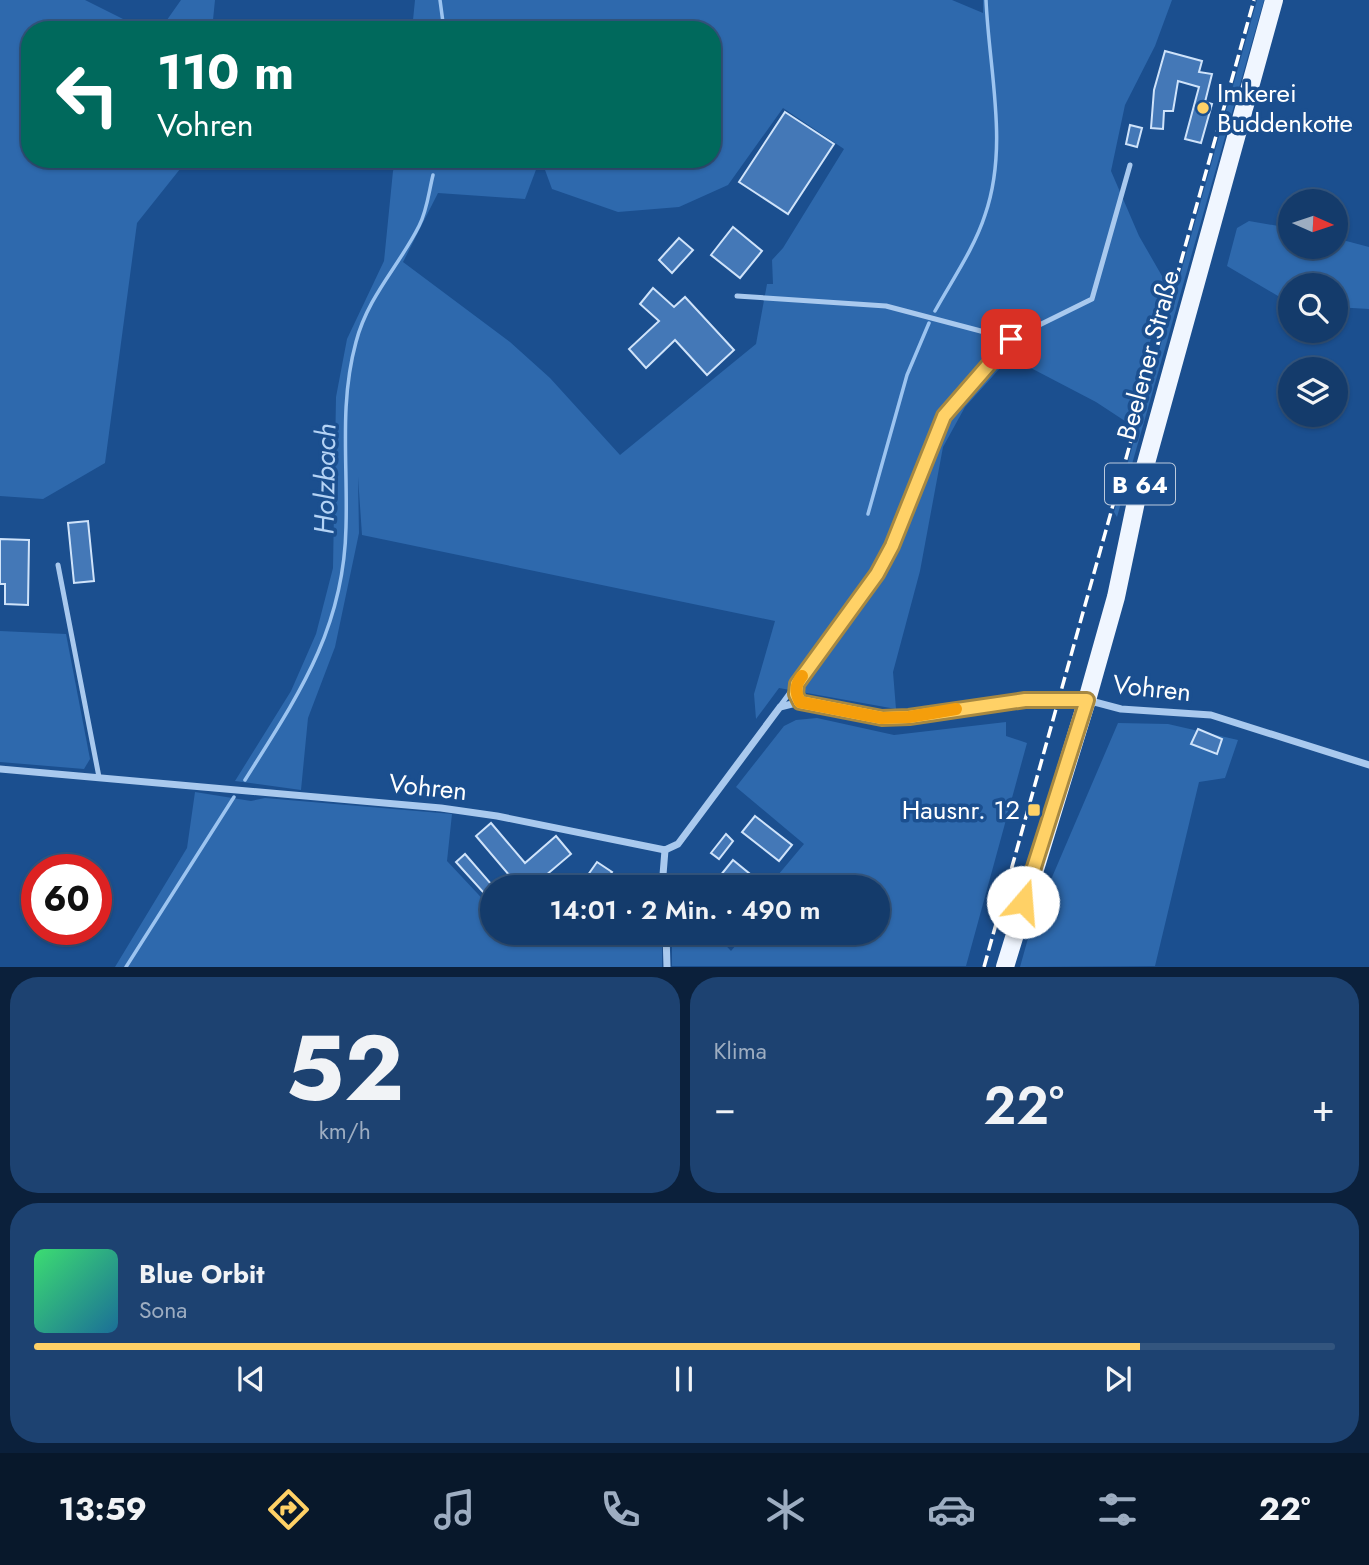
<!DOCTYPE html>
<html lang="de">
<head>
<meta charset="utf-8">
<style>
  :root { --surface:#143b6b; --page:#1d4271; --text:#f1f3f6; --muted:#9dadc1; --line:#33557e; --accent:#ffd166 }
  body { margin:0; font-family:Jost,sans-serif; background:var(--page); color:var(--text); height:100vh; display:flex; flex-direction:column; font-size:26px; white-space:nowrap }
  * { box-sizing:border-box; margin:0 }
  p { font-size:23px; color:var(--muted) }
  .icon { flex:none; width:38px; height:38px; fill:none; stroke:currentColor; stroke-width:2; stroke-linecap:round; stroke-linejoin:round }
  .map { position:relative; height:967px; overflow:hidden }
  .details { display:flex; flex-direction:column; gap:10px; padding:10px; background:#0b203b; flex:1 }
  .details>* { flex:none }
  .guide { position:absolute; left:21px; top:21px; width:700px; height:147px; border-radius:28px; box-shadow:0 2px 5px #0004,0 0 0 2px var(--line); background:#00695c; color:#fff; overflow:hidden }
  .needle { width:46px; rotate:93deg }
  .controls { position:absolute; left:1278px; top:189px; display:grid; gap:14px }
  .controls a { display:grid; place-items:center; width:70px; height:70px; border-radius:50%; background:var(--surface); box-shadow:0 2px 5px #0004,0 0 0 2px var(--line); font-size:35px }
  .speed { position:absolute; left:21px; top:854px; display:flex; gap:14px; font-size:35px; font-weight:700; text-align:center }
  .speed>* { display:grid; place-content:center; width:91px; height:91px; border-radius:50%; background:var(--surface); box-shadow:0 2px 5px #0004,0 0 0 2px var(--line); line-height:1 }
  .speed .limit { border:10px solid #d22; background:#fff; color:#111 }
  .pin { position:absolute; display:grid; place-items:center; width:60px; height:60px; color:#fff; margin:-30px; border-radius:14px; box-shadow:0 4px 10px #0006 }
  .me { position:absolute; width:77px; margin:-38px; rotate:18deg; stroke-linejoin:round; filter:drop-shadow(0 0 5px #0008) }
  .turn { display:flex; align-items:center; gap:24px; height:147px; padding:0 21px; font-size:32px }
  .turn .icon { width:91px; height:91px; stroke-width:2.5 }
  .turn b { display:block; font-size:49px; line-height:60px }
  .big { font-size:52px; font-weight:600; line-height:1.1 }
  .details .card { flex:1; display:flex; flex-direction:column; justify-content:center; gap:10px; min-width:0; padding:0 24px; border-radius:28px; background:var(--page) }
  .details .dial { align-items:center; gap:0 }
  .dial b { font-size:91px; line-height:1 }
  .song { display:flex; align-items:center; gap:21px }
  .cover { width:84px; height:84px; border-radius:10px; background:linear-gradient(135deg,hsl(140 70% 55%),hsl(200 70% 35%)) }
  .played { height:7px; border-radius:4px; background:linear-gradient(90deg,var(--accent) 85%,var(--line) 85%) }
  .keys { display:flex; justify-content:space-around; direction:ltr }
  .heat { display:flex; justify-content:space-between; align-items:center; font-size:38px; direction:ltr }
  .details .tiles { flex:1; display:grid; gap:10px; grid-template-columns:1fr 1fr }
  .card:last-child { grid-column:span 2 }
  .trip { position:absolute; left:480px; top:875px; width:410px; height:70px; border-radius:35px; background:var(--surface); box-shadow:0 2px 5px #0004,0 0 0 2px var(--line); font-weight:600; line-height:70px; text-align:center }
  .tabs { display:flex; height:112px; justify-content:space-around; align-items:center; background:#08182b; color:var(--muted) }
  .tabs .icon { width:49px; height:49px }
  .tabs .selected { color:var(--accent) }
  .tabs b { font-size:32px; color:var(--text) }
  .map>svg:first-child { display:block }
  .green { fill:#2e69ad }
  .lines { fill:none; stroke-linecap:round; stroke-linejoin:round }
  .stream { stroke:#9cc4f0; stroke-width:3.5 }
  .building { fill:#4478b7; stroke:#cfe3fa; stroke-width:2 }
  .lane { stroke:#a9c9ee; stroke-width:5 }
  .street { stroke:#a9c9ee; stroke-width:7 }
  .primary { stroke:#f0f6ff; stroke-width:18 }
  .rail { stroke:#fff; stroke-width:3.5; stroke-dasharray:12 5; stroke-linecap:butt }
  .route-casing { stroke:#a68842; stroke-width:18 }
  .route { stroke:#ffd166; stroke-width:12 }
  .slow { stroke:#f59e0b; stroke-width:12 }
  .poi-dot { fill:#ffd166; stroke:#1b4f8f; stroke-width:2.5 }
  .labels { text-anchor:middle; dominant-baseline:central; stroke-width:7; stroke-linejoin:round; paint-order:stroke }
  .shield { fill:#1b4f8f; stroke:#bbcadd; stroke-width:2 }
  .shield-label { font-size:24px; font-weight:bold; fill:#fff }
  .poi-label { font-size:26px; fill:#fff; stroke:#1b4f8f; text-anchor:start }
  .street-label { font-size:26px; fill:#fff; stroke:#1b4f8f }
  .water-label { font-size:28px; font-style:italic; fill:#b5d3f5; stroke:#1b4f8f }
</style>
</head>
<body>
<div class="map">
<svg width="1369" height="967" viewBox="0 0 1369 967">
  <rect width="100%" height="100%" fill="#1b4f8f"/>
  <g class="green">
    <polygon points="0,0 85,0 125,20 162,27 181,0 215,0 212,30 30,30 30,159 188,159 137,223 105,463 43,499 0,496"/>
    <polygon points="415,0 952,0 983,13 983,0 1172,0 1155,46 1125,105 1111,171 1139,236 1166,283 1128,423 1096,402 1010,357 965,407 943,447 920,571 893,672 896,709 779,688 756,719 754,694 775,621 362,535 358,477 359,533 335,647 308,718 301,790 235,781 291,691 316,634 333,568 336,397 347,339 384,261 393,171 398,159 540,159 525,199 438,193 403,262 510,342 550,378 620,455 756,344 767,284 773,284 772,260 783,248 844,149 783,108 728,185 679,207 618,212 552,189 541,159 712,159 712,30 412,30"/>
    <polygon points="1257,0 1264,0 1117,517 1114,512"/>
    <polygon points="1249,221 1290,228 1290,247 1335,247 1335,238 1369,247 1369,309 1335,307 1335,285 1290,285 1290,303 1227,266 1237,228"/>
    <polygon points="0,631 66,634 90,759 84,769 0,762"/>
    <polygon points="817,718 894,735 1006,722 1006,736 1027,743 966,966 672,966 672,933 714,933 731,951 746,933 877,933 877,887 768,887 804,844 736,787 784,726 796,720"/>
    <polygon points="1118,723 1168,724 1238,740 1225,778 1199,782 1155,966 1020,967 1032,924"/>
    <polygon points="195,792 251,801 265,798 452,814 447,861 492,909 492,933 662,933 662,967 115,967 187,848"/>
  </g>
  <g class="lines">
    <g class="stream">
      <polyline points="440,0 444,30"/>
      <polyline points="435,163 436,159"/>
      <path d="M935,311C952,280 974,249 985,215C1009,146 989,71 986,0"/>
      <polyline points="868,514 907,375 929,323"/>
      <path d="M245,780C297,697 344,630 346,527C348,464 339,404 356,342C368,296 399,266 419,226C427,211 429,191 433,175"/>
      <polyline points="126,967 234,797"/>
    </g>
  </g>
  <g class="building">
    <polygon points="1165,51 1202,61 1199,72 1212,74 1205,102 1212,104 1201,143 1185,139 1199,87 1178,81 1173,111 1164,111 1163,129 1151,128 1154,90"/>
    <polygon points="785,112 834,144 788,214 739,182"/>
    <polygon points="1130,125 1142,128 1137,147 1126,144"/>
    <polygon points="733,227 762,251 740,278 711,255"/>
    <polygon points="679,238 693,250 672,273 659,260"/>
    <polygon points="653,288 674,307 685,297 734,350 707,375 675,340 646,368 629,349 659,321 640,304"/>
    <polygon points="88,521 94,581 74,583 68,523"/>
    <polygon points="0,539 29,540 28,605 5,604 5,584 0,584"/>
    <polygon points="1198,729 1222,739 1217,754 1191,744"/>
    <polygon points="755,816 792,845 779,861 742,832"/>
    <polygon points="491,823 525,863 556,836 571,854 532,887 497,887 510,876 476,836"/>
    <polygon points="726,834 733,841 719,859 711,853"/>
    <polygon points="465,854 492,885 492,902 456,862"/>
    <polygon points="733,860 766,887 711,887"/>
    <polygon points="597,862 612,872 601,887 591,887 583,882"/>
  </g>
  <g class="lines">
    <g class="lane">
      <polyline points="737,296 886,306 1011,339 1092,299 1130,165"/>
      <polyline points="58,565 99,777"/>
      <polyline points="796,685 800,702"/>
      <polyline points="780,706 877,574 907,514 944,416 1011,339"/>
    </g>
    <g class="street">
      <polyline points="0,769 441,808 497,816 665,850 678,844 780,707 800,702 882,718 909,717 1025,700 1087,700 1121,709 1211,715 1369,765"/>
      <polyline points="662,887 665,850"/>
      <polyline points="666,933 667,967"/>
    </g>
    <polyline class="primary" points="1005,967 1087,700 1116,597 1138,492 1274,0"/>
    <polyline class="rail" points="984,967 1254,0"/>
  </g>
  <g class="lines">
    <g class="route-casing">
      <polyline id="route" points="1011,339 944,416 892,546 877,574 797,684 796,694 800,702 882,718 909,717 1025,700 1087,700 1023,902"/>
    </g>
    <use href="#route" class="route"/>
    <path class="slow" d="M802,676C795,685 795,692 800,702L882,718L909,717L956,709"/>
  </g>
  <g class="poi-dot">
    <circle cx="1203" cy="108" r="7"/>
    <rect x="1027" y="803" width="14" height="14" rx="3.5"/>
  </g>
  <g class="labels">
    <rect class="shield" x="1105" y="463.5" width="70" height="41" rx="5"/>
    <g class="shield-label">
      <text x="1140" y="484">B 64</text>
    </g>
    <g class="poi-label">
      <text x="1217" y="93">Imkerei<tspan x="1217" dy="30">Buddenkotte</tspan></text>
      <text x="1020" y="810" text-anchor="end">Hausnr. 12</text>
    </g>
    <g class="street-label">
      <text transform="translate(1148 355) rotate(-75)">Beelener Straße</text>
      <text transform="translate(1152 688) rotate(6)">Vohren</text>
      <text transform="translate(428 787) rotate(6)">Vohren</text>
    </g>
    <g class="water-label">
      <text transform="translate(325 479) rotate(-89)">Holzbach</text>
    </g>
  </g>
</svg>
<div class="controls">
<a><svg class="needle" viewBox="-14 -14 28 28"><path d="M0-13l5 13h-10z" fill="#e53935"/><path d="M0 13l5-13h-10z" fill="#9dadc1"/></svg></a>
<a><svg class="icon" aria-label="search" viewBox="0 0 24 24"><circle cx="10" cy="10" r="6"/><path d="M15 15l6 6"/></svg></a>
<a><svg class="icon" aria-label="layers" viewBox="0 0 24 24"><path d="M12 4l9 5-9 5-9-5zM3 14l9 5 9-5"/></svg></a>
</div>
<div class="speed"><div class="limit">60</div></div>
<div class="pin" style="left:1011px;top:339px;background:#d93025"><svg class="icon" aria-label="arrive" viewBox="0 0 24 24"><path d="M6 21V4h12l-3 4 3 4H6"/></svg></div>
<svg class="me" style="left:1023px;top:902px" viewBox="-20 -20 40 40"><circle r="19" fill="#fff"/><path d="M0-13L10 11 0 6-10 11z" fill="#ffd166"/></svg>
<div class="trip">14:01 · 2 Min. · 490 m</div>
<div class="guide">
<div class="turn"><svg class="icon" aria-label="left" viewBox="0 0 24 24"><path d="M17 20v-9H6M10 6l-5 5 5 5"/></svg><div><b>110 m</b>Vohren</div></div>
</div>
</div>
<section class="details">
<div class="tiles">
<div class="card dial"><b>52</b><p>km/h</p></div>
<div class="card"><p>Klima</p>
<div class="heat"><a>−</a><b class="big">22°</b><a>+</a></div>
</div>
<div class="card">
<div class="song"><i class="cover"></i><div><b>Blue Orbit</b><p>Sona</p></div></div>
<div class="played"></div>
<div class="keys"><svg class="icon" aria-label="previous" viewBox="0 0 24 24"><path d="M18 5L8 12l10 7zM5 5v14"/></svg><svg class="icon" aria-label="pause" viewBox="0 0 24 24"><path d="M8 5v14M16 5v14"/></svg><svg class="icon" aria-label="next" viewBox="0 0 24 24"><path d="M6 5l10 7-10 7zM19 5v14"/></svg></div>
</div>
</div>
</section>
<nav class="tabs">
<b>13:59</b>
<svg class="icon selected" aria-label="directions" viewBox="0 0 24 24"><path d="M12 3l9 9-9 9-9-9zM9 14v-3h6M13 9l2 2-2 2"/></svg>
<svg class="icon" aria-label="music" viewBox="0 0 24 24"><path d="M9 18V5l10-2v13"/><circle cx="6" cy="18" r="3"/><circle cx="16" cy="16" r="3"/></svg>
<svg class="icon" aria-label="phone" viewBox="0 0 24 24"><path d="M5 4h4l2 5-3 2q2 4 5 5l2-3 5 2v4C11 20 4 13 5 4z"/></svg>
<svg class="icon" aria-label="climate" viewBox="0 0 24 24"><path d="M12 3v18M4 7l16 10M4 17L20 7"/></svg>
<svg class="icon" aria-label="car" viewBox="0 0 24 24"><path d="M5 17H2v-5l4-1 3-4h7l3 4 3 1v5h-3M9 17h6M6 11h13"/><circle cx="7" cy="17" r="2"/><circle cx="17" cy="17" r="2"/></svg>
<svg class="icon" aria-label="filters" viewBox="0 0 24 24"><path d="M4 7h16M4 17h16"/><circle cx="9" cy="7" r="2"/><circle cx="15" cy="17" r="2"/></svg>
<b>22°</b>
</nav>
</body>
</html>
